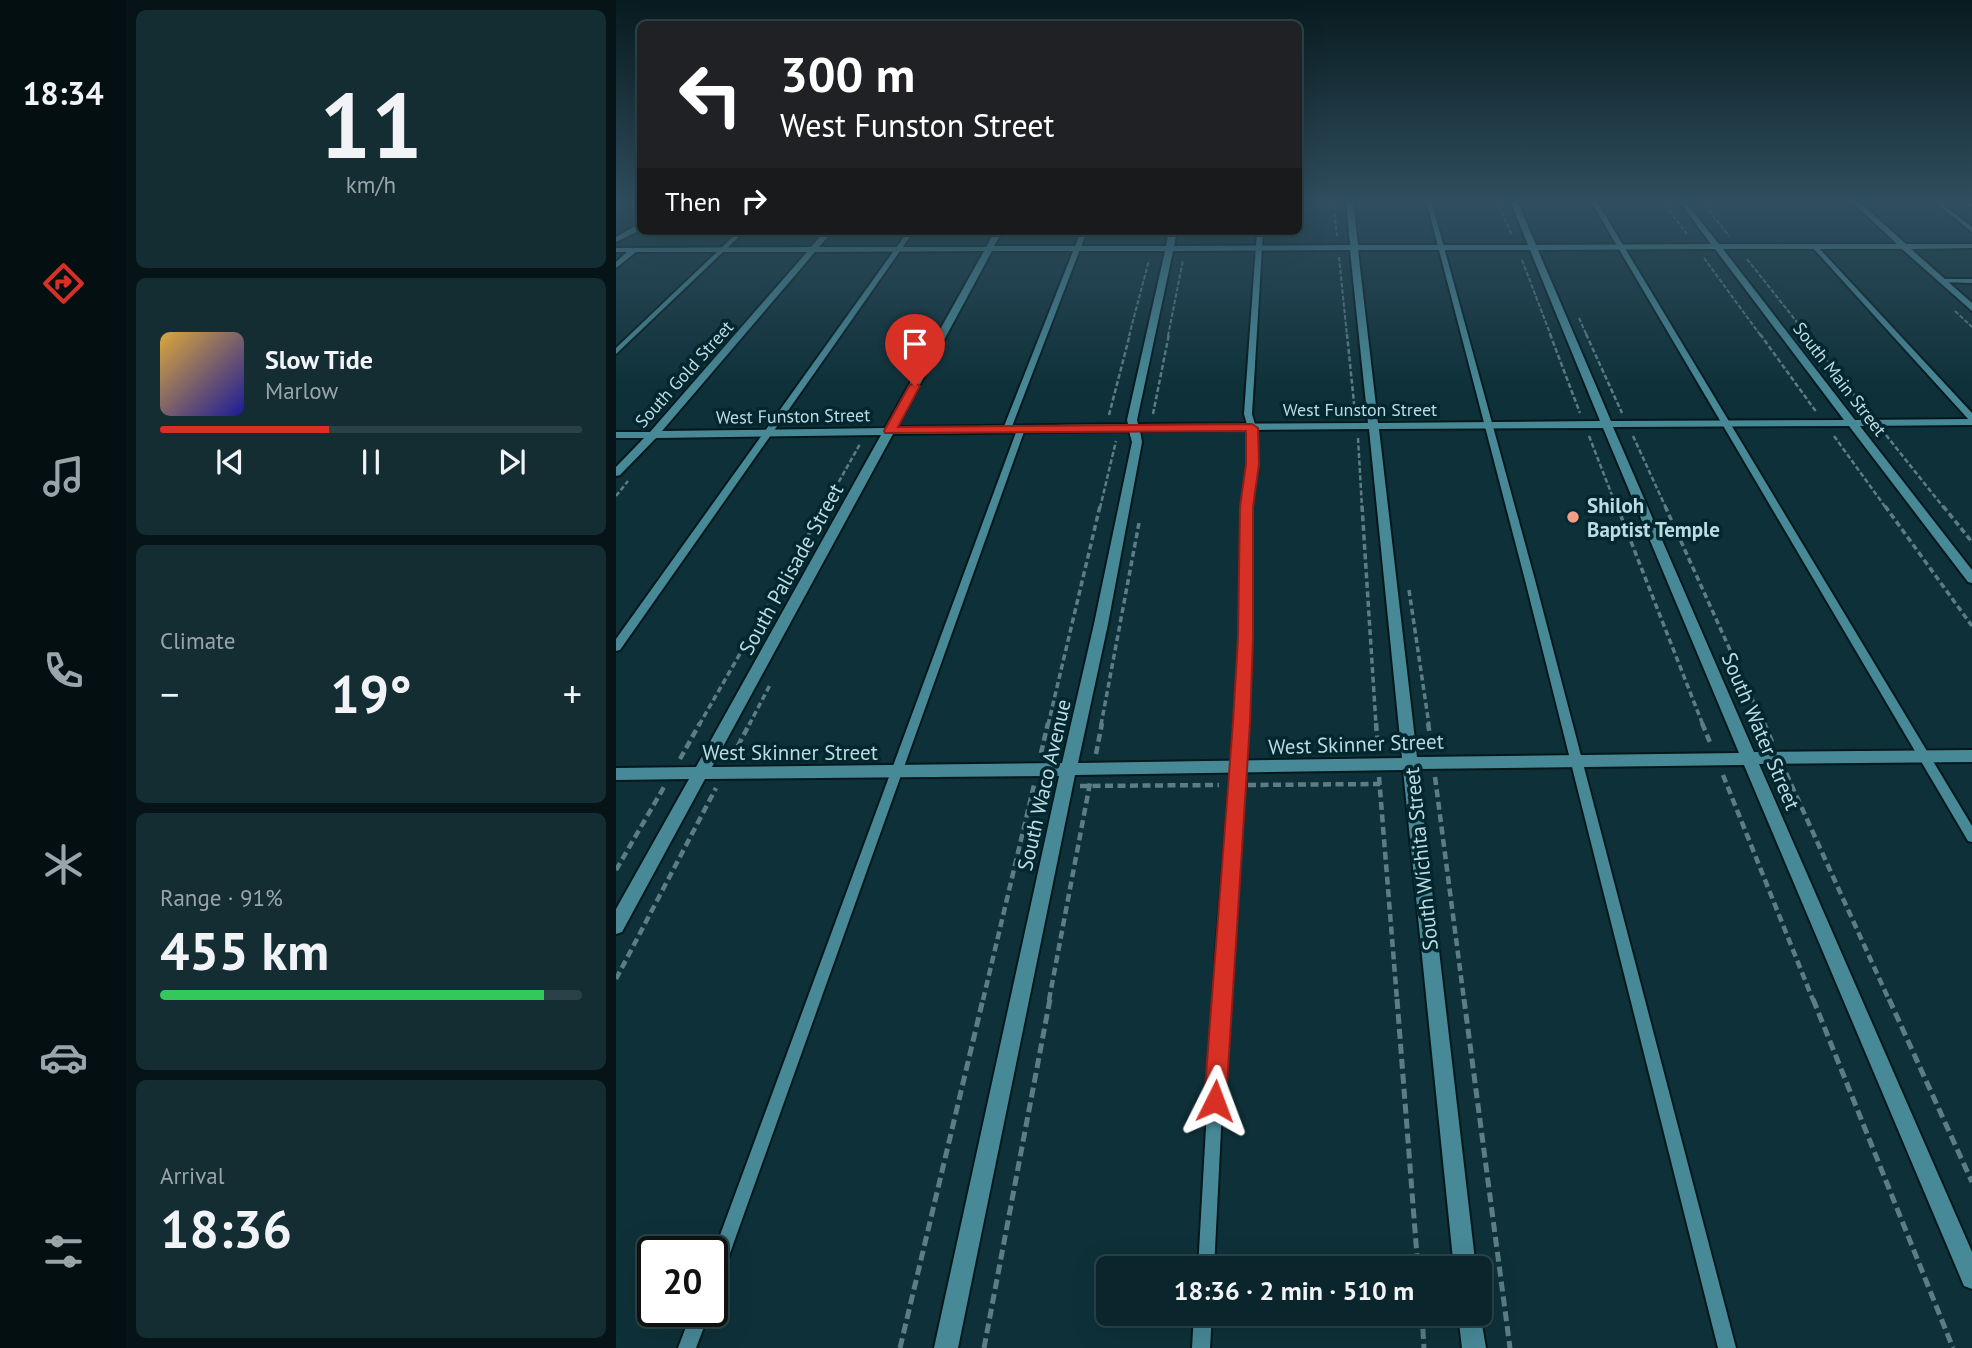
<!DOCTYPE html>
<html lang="en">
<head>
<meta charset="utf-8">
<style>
  :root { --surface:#0a252b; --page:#132d33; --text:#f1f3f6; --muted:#99a5a9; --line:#2a4247; --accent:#d93025 }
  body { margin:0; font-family:"PT Sans",sans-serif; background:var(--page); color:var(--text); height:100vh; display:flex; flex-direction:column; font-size:26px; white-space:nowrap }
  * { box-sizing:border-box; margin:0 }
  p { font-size:23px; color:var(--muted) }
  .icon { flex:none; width:38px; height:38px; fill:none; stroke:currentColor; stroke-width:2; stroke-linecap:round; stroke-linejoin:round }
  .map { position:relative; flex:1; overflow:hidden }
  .sheet { display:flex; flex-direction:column; gap:10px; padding:10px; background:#061418; width:490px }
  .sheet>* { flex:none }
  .top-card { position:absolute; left:21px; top:21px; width:665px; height:214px; border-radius:10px; box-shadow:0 7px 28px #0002,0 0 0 2px var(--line); background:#202124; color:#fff; overflow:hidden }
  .speed { position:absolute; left:21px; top:1236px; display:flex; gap:14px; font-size:35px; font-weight:700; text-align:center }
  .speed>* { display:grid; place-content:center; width:91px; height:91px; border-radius:50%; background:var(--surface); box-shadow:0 7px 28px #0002,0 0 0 2px var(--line); line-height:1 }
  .speed .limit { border:4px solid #111; border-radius:10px; background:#fff; color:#111 }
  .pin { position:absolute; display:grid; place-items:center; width:60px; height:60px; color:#fff; margin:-72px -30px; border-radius:50% 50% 50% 0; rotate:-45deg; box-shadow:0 0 7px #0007 }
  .pin .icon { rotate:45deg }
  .me { position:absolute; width:77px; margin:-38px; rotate:3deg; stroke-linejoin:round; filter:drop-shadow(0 0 5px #0008) }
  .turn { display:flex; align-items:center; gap:24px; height:147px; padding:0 28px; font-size:32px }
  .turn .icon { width:91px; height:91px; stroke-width:2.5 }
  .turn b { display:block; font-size:49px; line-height:60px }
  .then { display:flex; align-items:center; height:66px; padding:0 28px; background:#0003; gap:14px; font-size:26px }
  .big { font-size:52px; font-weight:800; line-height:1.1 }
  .sheet .tile { flex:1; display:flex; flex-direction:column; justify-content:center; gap:10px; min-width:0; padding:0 24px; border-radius:10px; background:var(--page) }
  .sheet .dial { align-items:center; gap:0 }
  .dial b { font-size:91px; line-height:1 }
  .song { display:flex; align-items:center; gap:21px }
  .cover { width:84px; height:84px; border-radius:10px; background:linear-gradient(135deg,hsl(40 70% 55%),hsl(240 70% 35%)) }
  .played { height:7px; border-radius:4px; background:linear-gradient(90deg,var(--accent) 40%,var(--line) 40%) }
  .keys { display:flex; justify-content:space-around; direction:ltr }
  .heat { display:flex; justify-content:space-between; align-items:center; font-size:38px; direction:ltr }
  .charge { height:10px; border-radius:5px; background:linear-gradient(90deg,#34c759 91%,var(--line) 0) }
  .trip { position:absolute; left:480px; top:1256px; width:396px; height:70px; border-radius:10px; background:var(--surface); box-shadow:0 7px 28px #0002,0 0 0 2px var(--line); font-weight:800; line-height:70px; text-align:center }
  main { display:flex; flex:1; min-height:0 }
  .tabs { display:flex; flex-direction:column; width:126px; justify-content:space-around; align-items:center; background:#040f11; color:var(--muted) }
  .tabs .icon { width:49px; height:49px }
  .tabs .on { color:var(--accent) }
  .tabs b { font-size:32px; color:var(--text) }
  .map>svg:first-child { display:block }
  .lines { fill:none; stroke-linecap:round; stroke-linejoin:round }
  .lane-casing { stroke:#04181c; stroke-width:4 }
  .street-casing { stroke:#04181c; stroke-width:4 }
  .path-far4 { stroke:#5c7d85; stroke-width:2; stroke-dasharray:4.5 2; stroke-linecap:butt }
  .path-far3 { stroke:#5c7d85; stroke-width:2.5; stroke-dasharray:5 2.5; stroke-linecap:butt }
  .path-far2 { stroke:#5c7d85; stroke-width:3.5; stroke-dasharray:6 3.5; stroke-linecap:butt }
  .path-far1 { stroke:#5c7d85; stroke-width:4.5; stroke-dasharray:8 4.5; stroke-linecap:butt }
  .path { stroke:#5c7d85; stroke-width:5; stroke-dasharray:10 5; stroke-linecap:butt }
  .lane { fill:#488997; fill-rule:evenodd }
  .street { fill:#488997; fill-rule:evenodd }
  .route { fill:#d93025; stroke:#8d1f18; stroke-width:2 }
  .poi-dot { fill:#f49e89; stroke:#03272e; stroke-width:2.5 }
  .labels { text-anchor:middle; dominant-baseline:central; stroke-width:7; stroke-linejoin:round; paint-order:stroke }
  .far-street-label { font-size:18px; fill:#bcdbe2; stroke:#03272e }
  .poi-label { font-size:21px; font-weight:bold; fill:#bcdbe2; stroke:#03272e; text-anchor:start }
  .street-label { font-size:21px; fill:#bcdbe2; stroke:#03272e }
</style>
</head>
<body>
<main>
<nav class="tabs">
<b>18:34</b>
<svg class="icon on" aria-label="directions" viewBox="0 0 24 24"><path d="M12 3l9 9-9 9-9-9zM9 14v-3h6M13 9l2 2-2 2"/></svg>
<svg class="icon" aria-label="music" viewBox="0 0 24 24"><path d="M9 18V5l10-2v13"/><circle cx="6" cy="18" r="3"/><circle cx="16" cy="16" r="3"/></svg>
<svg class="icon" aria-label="phone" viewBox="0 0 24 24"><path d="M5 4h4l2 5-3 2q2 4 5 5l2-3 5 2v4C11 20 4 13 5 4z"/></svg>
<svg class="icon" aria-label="climate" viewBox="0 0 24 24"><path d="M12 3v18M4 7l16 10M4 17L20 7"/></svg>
<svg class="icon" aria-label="car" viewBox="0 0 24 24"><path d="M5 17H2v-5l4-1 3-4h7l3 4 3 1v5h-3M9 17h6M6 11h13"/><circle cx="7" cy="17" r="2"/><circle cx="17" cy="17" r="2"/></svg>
<svg class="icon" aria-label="filters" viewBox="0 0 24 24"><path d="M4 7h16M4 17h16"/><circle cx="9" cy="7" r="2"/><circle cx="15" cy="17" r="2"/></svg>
</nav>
<section class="sheet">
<div class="tile dial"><b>11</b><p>km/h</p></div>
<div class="tile">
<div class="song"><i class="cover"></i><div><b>Slow Tide</b><p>Marlow</p></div></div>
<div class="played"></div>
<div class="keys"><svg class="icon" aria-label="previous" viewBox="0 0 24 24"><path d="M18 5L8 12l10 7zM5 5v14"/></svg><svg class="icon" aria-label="pause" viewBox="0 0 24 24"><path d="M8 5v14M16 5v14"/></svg><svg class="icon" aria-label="next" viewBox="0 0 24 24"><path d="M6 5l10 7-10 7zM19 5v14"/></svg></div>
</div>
<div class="tile"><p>Climate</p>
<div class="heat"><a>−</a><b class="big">19°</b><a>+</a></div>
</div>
<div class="tile"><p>Range · 91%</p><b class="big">455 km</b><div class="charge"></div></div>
<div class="tile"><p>Arrival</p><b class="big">18:36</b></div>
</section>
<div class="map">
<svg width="1356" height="1348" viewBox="0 0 1356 1348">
  <rect width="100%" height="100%" fill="#0e3139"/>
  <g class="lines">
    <g class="lane-casing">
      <g id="lane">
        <polygon points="810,200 815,200 919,580 1120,1348 1102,1348 909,580"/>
        <polygon points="974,200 980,200 1356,826 1356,842 1352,841"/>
        <polygon points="1157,200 1199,200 1196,202 1159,202"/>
        <polygon points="1316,200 1321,200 1356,227 1356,232"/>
        <polygon points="1344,200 1350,200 1356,203 1356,207"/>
        <polygon points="123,231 129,231 0,354 0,348"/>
        <polygon points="292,231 298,231 4,650 0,651 0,639"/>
        <polygon points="465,231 471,231 395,429 391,431 388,431 387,429"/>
        <polygon points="641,231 647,231 636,414 640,428 641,464 634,507 635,638 614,950 598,1269 582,1269 600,950 625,638 626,507 633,464 632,428 628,414"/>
        <polygon points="1197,246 1201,246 1356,413 1356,420 1353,420 1197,248"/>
        <polygon points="1326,279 1356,279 1356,283 1324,282 1324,280"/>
        <polygon points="402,427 405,427 409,429 104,1281 102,1287 96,1289 96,1257"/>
        <polygon points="76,1311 94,1311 80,1348 62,1348"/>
        <polygon points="578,1314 596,1314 594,1348 576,1348"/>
      </g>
    </g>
    <g class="street-casing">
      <g id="street">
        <path d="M730,200H737L742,245H912L894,200H901L920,245L1095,244L1062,200H1068L1103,244H1281L1234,200H1241L1290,244H1356V248L1295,249L1356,303V311L1286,249H1107L1239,420L1356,419V425L1244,426L1356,570V583L1352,582L1233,426L997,427L1138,752L1356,750V762L1143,764L1356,1252V1289L1348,1286L1128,765L802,769L860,1269H838L787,770L459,775L342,1348H318L443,776L89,779L6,932L0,934V909L73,779L0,780V768L80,767L265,435L40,438L4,475L0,476V467L28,438H0V432H34L191,252H20L0,268V262L11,252H0V248L195,247L209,231H217L203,247H370L379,231H387L378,246H550L553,231H561L558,246L734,245ZM1099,249L1228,420L995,421L922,250ZM734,250L752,423L522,424L521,420L557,251ZM742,250H914L984,421L762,423ZM368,251L269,428L46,431L199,252ZM376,251H549L511,420L512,424L281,427ZM987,428L1123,753L801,757L763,429ZM753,429L786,758L462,763L492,624L526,442L524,431ZM513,431L516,442L478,624L446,763L96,767L277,434Z"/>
        <polygon points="21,225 24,225 24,230 0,242 0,237"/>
        <polygon points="863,1307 870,1348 846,1348 842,1314 863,1314"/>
      </g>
    </g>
    <g class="path-far4">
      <polyline points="717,200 721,236"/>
      <polyline points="881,200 896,236"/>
      <polyline points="1045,200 1071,234"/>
      <polyline points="1084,200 1113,236"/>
      <polyline points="723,257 731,336"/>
      <polyline points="1088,258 1145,336"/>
      <polyline points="1131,259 1192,336"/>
      <polyline points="906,260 935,336"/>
      <polyline points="1339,311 1356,327"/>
      <polyline points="963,318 971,336"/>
      <polyline points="513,336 533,260"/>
      <polyline points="552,336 567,260"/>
    </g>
    <g class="path-far3">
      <polyline points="731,334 739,413"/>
      <polyline points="934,334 964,413"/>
      <polyline points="970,334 1006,413"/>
      <polyline points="1144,334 1201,413"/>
      <polyline points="1190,334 1250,410"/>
      <polyline points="537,414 553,334"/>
      <polyline points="493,415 514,334"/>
      <polyline points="1270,435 1328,508"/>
      <polyline points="973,436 1001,508"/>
      <polyline points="1017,436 1050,508"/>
      <polyline points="1218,436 1270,508"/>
      <polyline points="742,438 746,508"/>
      <polyline points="0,496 12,481"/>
      <polyline points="208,508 244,444"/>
      <polyline points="484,508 500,441"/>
    </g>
    <g class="path-far2">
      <polyline points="746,506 760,725"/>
      <polyline points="1001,506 1087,725"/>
      <polyline points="1049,506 1148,725"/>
      <polyline points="1269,506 1356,626"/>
      <polyline points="1327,506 1356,542"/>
      <polyline points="793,590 813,725"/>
      <polyline points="83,725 209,506"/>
      <polyline points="133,725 155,683"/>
      <polyline points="432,725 484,506"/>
      <polyline points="485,725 523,523"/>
    </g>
    <g class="path-far1">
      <polyline points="760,723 762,749"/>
      <polyline points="812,723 816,749"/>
      <polyline points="1086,723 1095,745"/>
      <polyline points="1148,723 1157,744"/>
      <polyline points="425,753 432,723"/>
      <polyline points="480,754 486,723"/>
      <polyline points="116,757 134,723"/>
      <polyline points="64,759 84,723"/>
      <polyline points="1170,773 1273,1000"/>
      <polyline points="1107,775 1197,1000"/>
      <polyline points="763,777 781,1000"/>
      <polyline points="819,777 848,1000"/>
      <polyline points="632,785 764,784"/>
      <polyline points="464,786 603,785"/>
      <polyline points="0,870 48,787"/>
      <polyline points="0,979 100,788"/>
      <polyline points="367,1000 418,785"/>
      <polyline points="433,1000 474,783"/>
    </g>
    <g class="path">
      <polyline points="781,999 802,1269"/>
      <polyline points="848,999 894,1348"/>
      <polyline points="1197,999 1337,1348"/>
      <polyline points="1273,999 1356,1182"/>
      <polyline points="806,1314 808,1348"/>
      <polyline points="284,1348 367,999"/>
      <polyline points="368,1348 434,999"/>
    </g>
    <use href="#lane" class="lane"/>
    <use href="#street" class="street"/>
  </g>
  <linearGradient id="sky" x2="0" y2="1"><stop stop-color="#081b1f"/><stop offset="0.52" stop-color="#304e5f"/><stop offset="1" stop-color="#304e5f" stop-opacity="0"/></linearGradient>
  <rect width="1356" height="388" fill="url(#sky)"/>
  <polygon class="route" points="299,382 304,386 282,427 636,424 642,428 643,464 637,507 637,638 634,722 610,1101 607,1110 599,1113 591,1110 588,1101 617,722 622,638 624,507 630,464 630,431 269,433 268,431 293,386"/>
  <circle class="poi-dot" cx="957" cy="517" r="7"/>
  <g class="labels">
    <g class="far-street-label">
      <text transform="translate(68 374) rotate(-48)">South Gold Street</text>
      <text transform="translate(1224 379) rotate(52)">South Main Street</text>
      <text x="744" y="409">West Funston Street</text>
      <text transform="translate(177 416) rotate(-1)">West Funston Street</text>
    </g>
    <g class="poi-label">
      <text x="971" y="505">Shiloh<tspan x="971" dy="24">Baptist Temple</tspan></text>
    </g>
    <g class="street-label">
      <text transform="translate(175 569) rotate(-61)">South Palisade Street</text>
      <text transform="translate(1145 731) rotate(67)">South Water Street</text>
      <text transform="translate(740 744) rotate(-2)">West Skinner Street</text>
      <text x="174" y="752">West Skinner Street</text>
      <text transform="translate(428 785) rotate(-77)">South Waco Avenue</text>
      <text transform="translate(805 859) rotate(-96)">South Wichita Street</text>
    </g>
  </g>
</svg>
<div class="speed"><div class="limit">20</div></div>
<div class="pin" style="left:299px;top:386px;background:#d93025"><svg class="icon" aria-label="arrive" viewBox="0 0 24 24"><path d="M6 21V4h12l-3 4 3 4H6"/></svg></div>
<svg class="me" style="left:599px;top:1101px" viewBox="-20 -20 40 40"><path d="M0-17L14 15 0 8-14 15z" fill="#d93025" stroke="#fff" stroke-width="4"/></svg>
<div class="trip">18:36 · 2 min · 510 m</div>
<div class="top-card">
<div class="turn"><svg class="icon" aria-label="left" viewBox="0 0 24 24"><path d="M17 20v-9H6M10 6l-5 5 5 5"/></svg><div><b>300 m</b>West Funston Street</div></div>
<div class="then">Then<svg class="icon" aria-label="right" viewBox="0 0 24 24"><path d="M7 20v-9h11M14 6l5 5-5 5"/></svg></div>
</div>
</div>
</main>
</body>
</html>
